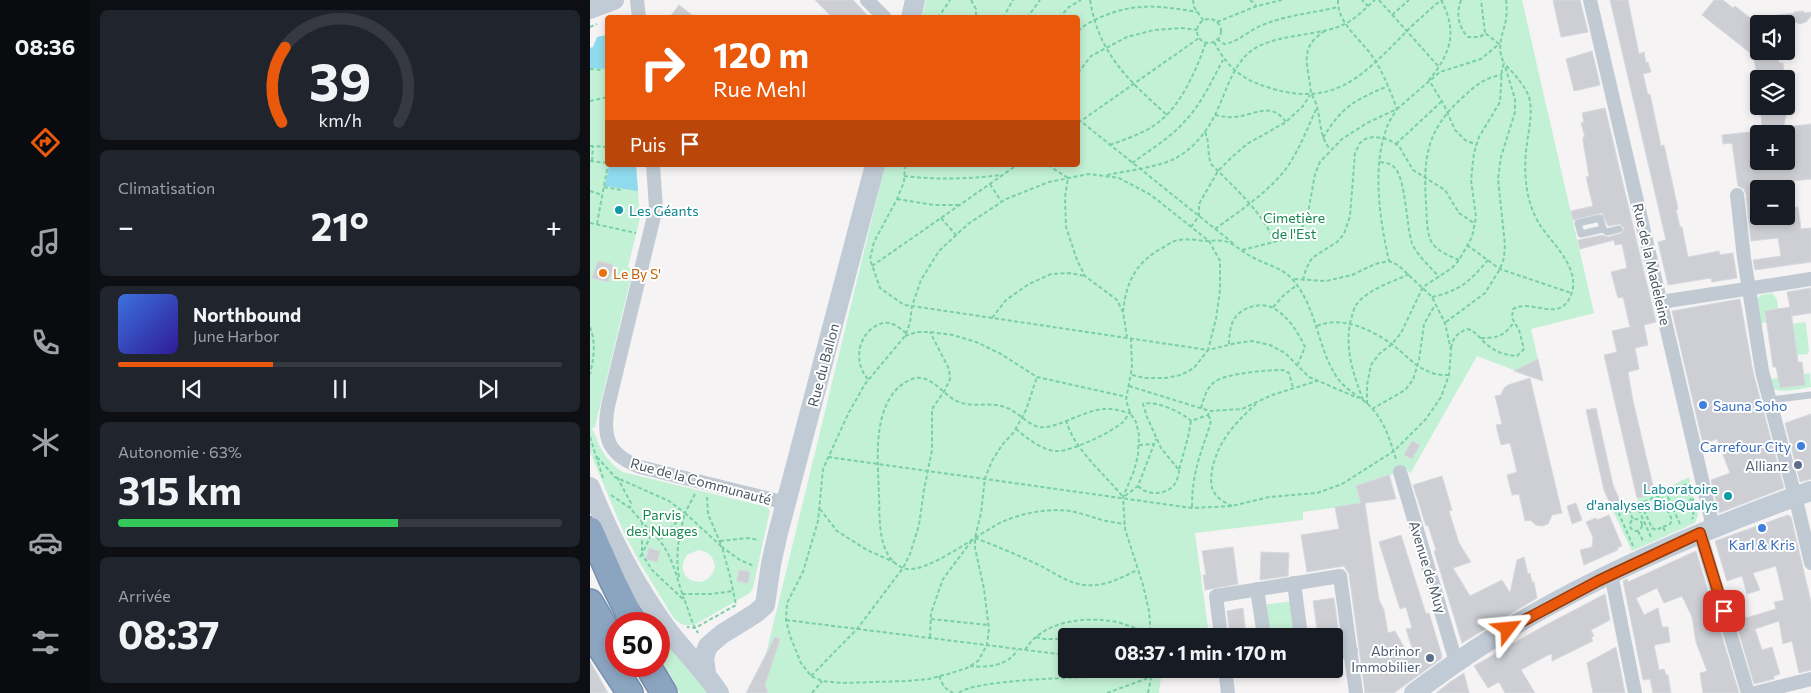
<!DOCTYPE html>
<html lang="fr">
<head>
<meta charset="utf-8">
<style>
  :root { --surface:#171b24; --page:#20242c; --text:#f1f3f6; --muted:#9ea1a6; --line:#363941; --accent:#ea580c }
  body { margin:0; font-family:Commissioner,sans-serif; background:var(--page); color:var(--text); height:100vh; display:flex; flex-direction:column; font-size:19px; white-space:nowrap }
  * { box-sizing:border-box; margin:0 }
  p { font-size:16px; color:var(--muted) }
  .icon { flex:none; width:28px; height:28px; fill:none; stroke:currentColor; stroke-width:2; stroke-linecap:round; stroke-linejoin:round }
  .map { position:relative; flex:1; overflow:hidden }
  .drawer { display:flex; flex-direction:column; gap:10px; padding:10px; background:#0d0f14; width:500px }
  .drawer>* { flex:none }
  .hud { position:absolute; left:15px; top:15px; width:475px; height:152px; border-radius:5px; box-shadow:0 2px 8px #0003; background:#ea580c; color:#fff; overflow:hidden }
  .fabs { position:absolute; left:1160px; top:15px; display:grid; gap:10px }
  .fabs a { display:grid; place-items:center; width:45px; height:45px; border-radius:5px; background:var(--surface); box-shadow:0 2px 8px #0003; font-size:25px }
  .speed { position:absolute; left:15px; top:612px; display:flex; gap:10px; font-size:25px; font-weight:700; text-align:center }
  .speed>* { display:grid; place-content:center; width:65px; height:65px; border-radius:50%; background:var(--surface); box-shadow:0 2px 8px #0003; line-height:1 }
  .speed .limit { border:8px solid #d22; background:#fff; color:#111 }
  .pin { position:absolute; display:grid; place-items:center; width:42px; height:42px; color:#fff; margin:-21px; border-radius:10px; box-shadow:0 2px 8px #0006 }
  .me { position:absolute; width:55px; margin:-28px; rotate:61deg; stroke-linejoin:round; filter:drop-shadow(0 0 4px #0008) }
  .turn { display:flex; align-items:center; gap:18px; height:105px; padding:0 25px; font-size:22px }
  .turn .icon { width:65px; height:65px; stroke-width:2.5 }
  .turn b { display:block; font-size:35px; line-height:42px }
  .then { display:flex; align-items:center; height:48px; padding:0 25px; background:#0003; gap:10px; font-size:19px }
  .big { font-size:38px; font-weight:700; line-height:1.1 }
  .drawer .widget { flex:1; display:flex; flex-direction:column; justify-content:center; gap:8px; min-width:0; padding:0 18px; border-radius:8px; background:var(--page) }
  .drawer .dial { align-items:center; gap:0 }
  .dial svg { height:130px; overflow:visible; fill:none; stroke:var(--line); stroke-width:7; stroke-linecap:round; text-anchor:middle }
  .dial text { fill:var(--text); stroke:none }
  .song { display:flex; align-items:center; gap:15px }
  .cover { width:60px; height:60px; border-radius:8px; background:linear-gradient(135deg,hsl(220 70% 55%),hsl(250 70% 35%)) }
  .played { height:5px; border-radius:2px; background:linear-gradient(90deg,var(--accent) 35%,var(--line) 35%) }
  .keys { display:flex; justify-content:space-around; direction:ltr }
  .heat { display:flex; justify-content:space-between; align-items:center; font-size:28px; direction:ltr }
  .charge { height:8px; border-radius:4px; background:linear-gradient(90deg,#34c759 63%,var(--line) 0) }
  .trip { position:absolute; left:468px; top:628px; width:285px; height:50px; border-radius:5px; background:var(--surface); box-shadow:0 2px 8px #0003; font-weight:700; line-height:50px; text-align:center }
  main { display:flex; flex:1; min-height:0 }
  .dock { display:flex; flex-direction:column; width:90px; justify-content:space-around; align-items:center; background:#090b0e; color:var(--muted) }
  .dock .icon { width:35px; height:35px }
  .dock .active { color:var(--accent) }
  .dock b { font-size:22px; color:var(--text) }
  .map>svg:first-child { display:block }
  .green { fill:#c3f1d5; fill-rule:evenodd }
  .water { fill:#90daee }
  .building { fill:#cdcfd5; stroke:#d7d9de }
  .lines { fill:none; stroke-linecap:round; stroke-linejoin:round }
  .highway-casing { stroke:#7690ad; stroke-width:28 }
  .path { stroke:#7ad0a6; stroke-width:2; stroke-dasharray:4 2.5; stroke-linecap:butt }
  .lane { stroke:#c1cad2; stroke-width:7 }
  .street { stroke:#c1cad2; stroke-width:14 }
  .secondary { stroke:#c1cbd6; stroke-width:20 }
  .highway { stroke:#8ba5c1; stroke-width:25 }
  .route-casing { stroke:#983908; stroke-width:12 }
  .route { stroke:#ea580c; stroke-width:9 }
  .culture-dot { fill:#0f9aa8; stroke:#fff; stroke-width:2 }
  .food-dot { fill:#e8710a; stroke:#fff; stroke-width:2 }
  .shop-dot { fill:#3f7fe0; stroke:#fff; stroke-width:2 }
  .service-dot { fill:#5c6f8a; stroke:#fff; stroke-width:2 }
  .labels { text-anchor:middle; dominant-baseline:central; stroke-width:4; stroke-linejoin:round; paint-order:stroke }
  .culture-label { font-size:14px; fill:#0d838f; stroke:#fff; text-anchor:start }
  .park-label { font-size:14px; fill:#17864f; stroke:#fff }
  .street-label { font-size:14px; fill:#4a5661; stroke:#fff }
  .food-label { font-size:14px; fill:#c56008; stroke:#fff; text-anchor:start }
  .shop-label { font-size:14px; fill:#366cbe; stroke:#fff; text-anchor:start }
  .service-label { font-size:14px; fill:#4e5e75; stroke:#fff; text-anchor:end }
</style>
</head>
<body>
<main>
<nav class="dock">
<b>08:36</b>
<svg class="icon active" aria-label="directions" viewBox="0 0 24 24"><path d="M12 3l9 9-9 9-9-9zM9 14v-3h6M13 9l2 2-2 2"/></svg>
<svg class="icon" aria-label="music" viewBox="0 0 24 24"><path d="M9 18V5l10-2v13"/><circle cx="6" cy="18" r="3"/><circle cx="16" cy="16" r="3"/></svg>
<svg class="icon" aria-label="phone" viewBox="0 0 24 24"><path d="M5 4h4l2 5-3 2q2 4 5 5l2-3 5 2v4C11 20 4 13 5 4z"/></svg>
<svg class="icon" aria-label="climate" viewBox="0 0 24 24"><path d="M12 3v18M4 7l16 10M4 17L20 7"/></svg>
<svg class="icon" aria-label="car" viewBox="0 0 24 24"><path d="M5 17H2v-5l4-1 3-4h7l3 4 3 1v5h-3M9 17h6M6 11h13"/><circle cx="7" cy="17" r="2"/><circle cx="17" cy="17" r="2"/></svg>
<svg class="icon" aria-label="filters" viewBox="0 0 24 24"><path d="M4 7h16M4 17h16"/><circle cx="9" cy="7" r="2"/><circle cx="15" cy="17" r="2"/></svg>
</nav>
<section class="drawer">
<div class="widget dial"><svg viewBox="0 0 100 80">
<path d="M14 69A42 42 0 1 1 86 69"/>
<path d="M14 69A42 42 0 0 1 16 23" stroke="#ea580c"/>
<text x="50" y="56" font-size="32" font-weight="700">39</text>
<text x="50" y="72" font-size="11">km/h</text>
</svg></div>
<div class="widget"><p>Climatisation</p>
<div class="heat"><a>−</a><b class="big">21°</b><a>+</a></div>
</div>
<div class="widget">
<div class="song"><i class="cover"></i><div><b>Northbound</b><p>June Harbor</p></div></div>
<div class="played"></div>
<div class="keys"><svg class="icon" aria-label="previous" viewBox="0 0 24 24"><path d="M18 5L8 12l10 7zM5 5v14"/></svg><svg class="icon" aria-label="pause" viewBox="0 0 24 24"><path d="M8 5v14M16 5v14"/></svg><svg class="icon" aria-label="next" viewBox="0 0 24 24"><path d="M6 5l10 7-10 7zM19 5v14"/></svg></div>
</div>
<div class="widget"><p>Autonomie · 63%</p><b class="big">315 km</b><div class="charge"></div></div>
<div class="widget"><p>Arrivée</p><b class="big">08:37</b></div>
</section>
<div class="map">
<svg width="1221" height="693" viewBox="0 0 1221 693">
  <rect width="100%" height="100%" fill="#f5f3f3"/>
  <g class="green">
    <polygon points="336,0 932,0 1004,313 941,329 953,381 887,356 820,474 818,470 800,475 806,499 713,512 713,520 605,533 618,628 577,632 576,636 476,636 476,669 572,669 569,693 160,693 176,654 295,165 488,165 488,18 332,17"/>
    <path d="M17,35L18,165H46L50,218L38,267L43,269L5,427L2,428C10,447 14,460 33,472L177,507L180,510L163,588L160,593L106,624C96,627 90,625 83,617L50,563L33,531L0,452V48L3,47L7,37ZM108,550C118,551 123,556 125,566C119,595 80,580 97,555Z"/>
    <polygon points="1182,293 1187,299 1188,309 1175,311 1176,322 1170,324 1167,298 1171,295"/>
    <polygon points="1214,322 1216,324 1219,351 1218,354 1207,355 1203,324"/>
    <path d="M1220,373L1221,387C1212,388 1187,395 1182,387C1181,384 1180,382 1180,379L1188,378L1190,388L1215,385L1214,374Z"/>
    <polygon points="1099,477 1108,515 1105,523 1042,551 1023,511 1048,501 1047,498 1065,494"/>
    <polygon points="711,600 716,636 669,636 664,606"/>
    <polygon points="69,627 122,693 90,693 69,655"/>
  </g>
  <g class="water">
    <polygon points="17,35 17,69 0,68 0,48 3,47 7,37"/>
    <polygon points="19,165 46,165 48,191 15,186"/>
  </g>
  <g class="building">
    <polygon points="225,0 263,0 280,18 243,18"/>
    <polygon points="963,0 990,0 998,32 971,37"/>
    <polygon points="1020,0 1038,0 1049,54 1054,52 1056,63 1058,62 1061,72 1053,74 1058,95 1060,94 1071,146 1074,145 1088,209 1086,210 1090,227 1092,227 1098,257 1129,251 1130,255 1143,253 1147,278 1122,282 1121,278 1078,285 1068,242 1076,240"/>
    <polygon points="1124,0 1133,0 1143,8 1145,6 1169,25 1169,51 1185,51 1185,54 1188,53 1189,63 1193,63 1194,79 1167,79 1164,56 1112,15"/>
    <polygon points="89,5 106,18 79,18"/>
    <polygon points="1214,11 1214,13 1221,12 1221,16 1216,22 1210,24 1188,15 1205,13 1204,12"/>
    <polygon points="1002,51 1010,85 984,91 976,59"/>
    <polygon points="1170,106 1198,106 1192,134 1173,134"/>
    <polygon points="1015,108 1066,322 1054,325 1058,345 1045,348 1049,369 1038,372 1043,401 1065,494 1047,498 1014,355 1027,352 1022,331 1040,327 1033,297 1028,298 1021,272 1037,268 1032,244 1025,245 1024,240 990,249 988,240 1012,235 1018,237 1032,233 1034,228 1030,224 1018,226 1012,213 983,220 981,211 1003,206 996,177 999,176 993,141 993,137 995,137 991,123 994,122 992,113"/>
    <polygon points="1221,124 1221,179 1180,184 1180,188 1169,189 1169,216 1196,216 1196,208 1208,207 1211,229 1221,228 1221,262 1165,270 1163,260 1191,256 1188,238 1161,241 1156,194 1154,189 1148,186 1142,143 1133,144 1132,135 1169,131 1169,161 1196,161 1196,127"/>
    <polygon points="8,261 22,264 23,269 18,282 2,278"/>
    <polygon points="1221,288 1221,313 1202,316 1201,310 1208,362 1212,362 1215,385 1190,388 1186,367 1183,367 1175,311 1200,307 1197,292"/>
    <polygon points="1150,299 1163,372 1194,488 1129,513 1121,480 1140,473 1127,439 1113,444 1082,311"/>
    <polygon points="948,359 953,381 924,371"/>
    <polygon points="940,378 972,513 962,515 958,524 952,526 946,525 940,520 935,521 929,494 922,495 917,475 927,472 920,443 911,445 906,425 912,424 905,396 911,395 914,388 918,385"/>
    <polygon points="1006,408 1023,485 1033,508 1023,511 1014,490 996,410"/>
    <polygon points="1221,414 1221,479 1210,482 1195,423"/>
    <polygon points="822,441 830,445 822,459 814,455"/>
    <polygon points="799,475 806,499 775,503 789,600 794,610 798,633 805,631 819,656 824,654 816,629 822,628 816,607 810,609 789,542 811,535 836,614 839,613 852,656 851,659 804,693 775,693 759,574 754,566 717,572 711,535 749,529 745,507 771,503 766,486"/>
    <polygon points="852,476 862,510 859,511 869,543 881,562 863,568 880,596 912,580 920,593 927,560 934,557 938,574 940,573 942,582 944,582 947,598 872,643 844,551 846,550 838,525 836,526 823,485"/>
    <polygon points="986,503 992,520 982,524 977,506"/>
    <polygon points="1019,515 1032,546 1027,548 1028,550 994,565 990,550 1002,547 1003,537 996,522 1006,518 1007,520"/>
    <polygon points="1198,515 1201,517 1221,602 1221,670 1209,673 1202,641 1193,644 1189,621 1165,629 1172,650 1182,647 1190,674 1184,676 1184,679 1164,684 1139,599 1149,596 1156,618 1186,609 1184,602 1194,600 1186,566 1163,573 1170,590 1157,594 1152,576 1137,581 1125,541"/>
    <polygon points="643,547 648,584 615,590 613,575 616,575 612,551"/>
    <polygon points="59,548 70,551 67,562 56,559"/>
    <polygon points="1106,551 1122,604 1149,693 1113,693 1110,673 1117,671 1106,642 1102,617 1092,596 1074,603 1067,588 1046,598 1054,615 1068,608 1072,627 1078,627 1080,642 1064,645 1069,670 1074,669 1076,675 1078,675 1081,693 1063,693 1060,679 1053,680 1033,581 1037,579 1038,582"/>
    <polygon points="671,552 699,553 698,576 670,580"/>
    <polygon points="149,570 160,572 158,583 147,581"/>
    <polygon points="1015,594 1020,620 1001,630 1004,636 1001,637 1003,641 962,661 962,654 958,655 931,670 945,693 915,693 909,682 898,688 884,666 952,627"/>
    <polygon points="744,598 750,643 744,644 744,636 728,636 723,601"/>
    <polygon points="653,608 656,636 640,636 637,611"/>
    <polygon points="185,637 190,639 175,685 178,693 156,693"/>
    <polygon points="1026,647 1035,693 1003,693 997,663"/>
    <polygon points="0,661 18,693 0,693"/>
    <polygon points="874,673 879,693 846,693 860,682"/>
  </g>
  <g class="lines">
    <g class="highway-casing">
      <g id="highway">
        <polyline points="0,530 23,582 44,624"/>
        <polyline points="0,602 26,646"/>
        <polyline points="0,632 40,693"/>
        <polyline points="58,666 74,693"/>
      </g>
    </g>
    <g class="path">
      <polyline points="381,0 386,9 386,18"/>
      <path d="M500,0C509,54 538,80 577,115"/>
      <polyline points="603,0 604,7 613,20"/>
      <polyline points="660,0 666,5"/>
      <path d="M748,0C747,25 775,42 786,62C795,77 801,93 807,109C803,116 798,122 796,130C782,169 790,221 799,261"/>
      <polyline points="789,0 849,67"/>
      <path d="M851,0C868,32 861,53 839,80L854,105L865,130L875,140L887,145"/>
      <path d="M871,0C866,13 868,27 878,37H890L895,33L891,0"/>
      <polyline points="778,6 785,0"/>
      <polyline points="802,15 819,0"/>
      <polyline points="348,18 360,0"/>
      <polyline points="413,18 423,0"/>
      <polyline points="437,18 450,0"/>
      <polyline points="469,18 479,7 491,0"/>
      <circle cx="619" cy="31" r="12"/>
      <polyline points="627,22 667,6 692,0"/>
      <polyline points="0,27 7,24"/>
      <path d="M488,31C494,25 502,21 511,17C546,2 571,6 607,12"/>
      <path d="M735,31C707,48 719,66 721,94C733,110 726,133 740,149"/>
      <path d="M627,39L634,44C649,42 660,29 675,24C698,15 723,13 748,7"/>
      <path d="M624,42C638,68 651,79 680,88C741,107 770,79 810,38C821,26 834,15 846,4L853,0"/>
      <polyline points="0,69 11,70"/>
      <polyline points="488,73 501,56 537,37 564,30 592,28 607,30"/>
      <polyline points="0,101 18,97"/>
      <path d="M625,115C632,116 638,118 645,117C665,115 681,101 696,122"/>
      <polyline points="488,119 644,244"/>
      <polyline points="488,123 609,38"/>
      <path d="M615,132C620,143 617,153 621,164C645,188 671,211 685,242"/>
      <path d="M733,138C752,106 765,100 798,86"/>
      <polyline points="806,144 851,102"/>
      <path d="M520,145C535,139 553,134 566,124C590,108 607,69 616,42"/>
      <polyline points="0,146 18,147"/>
      <polyline points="0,161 18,163"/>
      <polyline points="2,161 3,146"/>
      <path d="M790,162C795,163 800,163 804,167C816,178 816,225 822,243C827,256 840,266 849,277"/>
      <path d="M542,163C560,150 580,138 594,122C611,105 622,80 633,60"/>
      <polyline points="315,165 314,182 307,199 284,242 280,259 290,288 314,305 322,306 618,350 626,319 630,290 630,261 619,241 561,195 529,178 499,174 459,182 416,199 378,224 349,251 331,280 322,306 320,323 315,336 275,384 258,414 233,469 228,521 213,572 197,603 196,620 200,636 211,663 221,676 232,681 253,683 317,681 339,679 358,674 377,668 388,661 397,645 399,629 394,589 385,548 385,538 391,513 395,478 402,461 412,445 424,432 436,410 447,377"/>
      <polyline points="458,165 478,178 475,197 476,227 487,260 495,276 527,300 533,312 537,337"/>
      <path d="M517,175C536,171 568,167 584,159C602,150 616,133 625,115C637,91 643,59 669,46C696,33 732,36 757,23C765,18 772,12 778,6L772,0"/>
      <path d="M314,176C347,180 378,179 411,175"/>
      <polyline points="400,184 411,201"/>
      <polyline points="14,187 31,190"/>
      <polyline points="0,191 12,195"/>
      <polyline points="307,199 344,205 369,205"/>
      <polyline points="351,218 366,235"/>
      <polyline points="0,223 46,233"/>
      <polyline points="7,224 18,164"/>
      <polyline points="601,227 609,216 609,204 628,171 643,156 657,144 696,122 713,106 720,95"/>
      <path d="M625,229C651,210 679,192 698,166C710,148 718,127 727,107"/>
      <polyline points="877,245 910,269 981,293"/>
      <polyline points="652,250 696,239 713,226 718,213 725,174 730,162 752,139 777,123 807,109 850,72 891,59 909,44 895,33"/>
      <path d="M869,260C860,256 846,251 841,241C836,230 837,215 836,203C833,157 837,129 873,97C885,86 895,77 912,75"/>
      <polyline points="282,266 427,165"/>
      <polyline points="713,280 716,269 722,258 747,242 754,234 760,216 765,153 770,143 775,139 783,137 793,138 801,141 809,146 823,170 855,190 869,213 884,223"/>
      <path d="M842,297C870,291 880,281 898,260"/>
      <polyline points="683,307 694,295 707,285"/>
      <path d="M533,312C536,283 545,263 572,248C576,246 581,242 585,241C594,238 606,240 616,241C622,241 629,240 634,241C646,244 653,253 664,258C677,265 693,268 703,280C727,308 727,346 746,376C753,387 764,393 774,401C793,416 799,437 806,459"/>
      <polyline points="402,318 416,300 439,284 461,274 480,273 495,276"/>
      <polyline points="856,322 895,293 910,269 914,258 915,245 908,179 911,157 925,112 925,99 915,66"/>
      <path d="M727,326C752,315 782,330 803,345C815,354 825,367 840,372C845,375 853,375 859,375"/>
      <path d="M0,327C6,343 4,358 0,374"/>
      <polyline points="315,336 327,332 340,332 363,335 386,342 411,354 447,377 537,397"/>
      <polyline points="541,338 542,367 536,400 540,413 546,422 549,435 548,455 544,471 533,497 535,529 553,585 559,611 561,636"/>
      <path d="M891,338C908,338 914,336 924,322"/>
      <path d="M639,344C639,337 640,328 643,321C649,308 670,301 683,308C698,316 708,332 715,347L708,364"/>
      <path d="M861,348C863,337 868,333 877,329C885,331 887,335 893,341C903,351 913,355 927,356L934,349L929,330L922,318L923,309C942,298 970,324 981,295C991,270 965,246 952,228C935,204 933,171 937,143C939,128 943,112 939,97C934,84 924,74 914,63"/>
      <polyline points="542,375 555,378 576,378 591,375 604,368 618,350 647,343 662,341 680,345 695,353 719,377 768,398"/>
      <path d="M278,379C264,364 267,338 284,327C289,324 293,322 299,323C305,324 311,329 316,333"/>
      <polyline points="539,386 620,411 652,409 682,395 727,381"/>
      <path d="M773,400C763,373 753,345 762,316C763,313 764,308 766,305C778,289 802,282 820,274"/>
      <path d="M777,404V385L781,365L789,354L802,344L811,333L833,287L862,268L869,260L882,237L886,217L881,180L884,153L889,137L910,102L912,69L914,63C907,49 911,39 915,24C917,17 917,8 916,0"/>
      <path d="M611,408C614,398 617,386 626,381C639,373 678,370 693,370L699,373L703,388"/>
      <polyline points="782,409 815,390 823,380 829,360 834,324 845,305"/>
      <path d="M476,420C484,450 514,473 533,497"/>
      <path d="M601,421L598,437L589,470L571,448L557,417L553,404C565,400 592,412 601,421L618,415L620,411"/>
      <path d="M426,429C437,438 451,450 466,451C481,452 522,432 533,422C535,420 537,416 540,413C531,411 522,408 514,409C494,410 465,430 449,427C437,424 428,412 417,408C401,401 384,408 369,402C354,396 346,380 331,378C325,377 319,380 314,383C281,406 288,462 289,496C290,519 287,557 313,568C335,577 391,531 414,521C433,513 458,508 480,511C491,513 502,517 512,520C520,522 528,523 535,524"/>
      <polyline points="0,437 13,478"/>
      <polyline points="549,445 564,444"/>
      <polyline points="7,457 25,477 79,501 95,513 105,494"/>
      <polyline points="238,457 602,508 642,506 679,497 727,493 752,484 804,451 836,419 851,397 859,375 861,350 855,323 842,297 808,265 799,261 785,264 762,275 736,281 703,279"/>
      <polyline points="27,477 41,503 40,508"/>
      <path d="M548,486C557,496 576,495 584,485C587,481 589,474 589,470"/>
      <polyline points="21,495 40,508 62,533 52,554 62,570 95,601 103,624 108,633"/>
      <polyline points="535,496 548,486 566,439"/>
      <polyline points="117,497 118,514 132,547 150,560 164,566"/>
      <path d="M642,506C636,503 627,499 624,492C620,486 621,477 622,470C628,441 645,423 666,404"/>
      <path d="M602,507C602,473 610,456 620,425L621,420L618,415"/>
      <polyline points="230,509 247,531 277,550 304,562"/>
      <polyline points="1039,509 1043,520"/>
      <polyline points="1078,511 1104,499"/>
      <polyline points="95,513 132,547 140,576 146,605 105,628 97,627"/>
      <circle cx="1046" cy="525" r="6"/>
      <polyline points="1090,524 1076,493 1097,484 1104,516 1102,519"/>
      <polyline points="1073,527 1080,524 1082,520 1072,498 1067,496 1054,502 1052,506 1062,528 1066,530 1073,527 1075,531"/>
      <polyline points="1048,531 1053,541"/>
      <path d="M62,533C81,548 86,576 94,599"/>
      <path d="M385,538C406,546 428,555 449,565C463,572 479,584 495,585C514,587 531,578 547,570"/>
      <polyline points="71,539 93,515"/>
      <polyline points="130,541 158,538 169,540"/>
      <polyline points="1043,546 1029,514 1047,506 1061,537"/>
      <polyline points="50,557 52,554 52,521"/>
      <path d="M89,577C85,555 89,535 95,513"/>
      <polyline points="92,594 121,594 144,591"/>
      <polyline points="341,619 398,625"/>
      <polyline points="196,620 476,655"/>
      <polyline points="340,637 341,613 353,579 383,539"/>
      <polyline points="446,637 454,639 476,639"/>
      <path d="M435,650C453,620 496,616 527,622C538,625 549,630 561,631"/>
      <path d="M380,666C396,668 419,666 427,650"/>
      <polyline points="552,669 561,677 562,669"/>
      <polyline points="221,676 267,629 313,568 320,554 329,525 334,490 342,450 342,409 355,390 360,379 359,369 340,332"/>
      <polyline points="349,676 354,687 363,693"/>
      <polyline points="222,693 232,681"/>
      <path d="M369,693C385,679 491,678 518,676L525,669"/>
      <polyline points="517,693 561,677"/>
      <polyline points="558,693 561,678"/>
    </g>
    <g class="lane">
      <polyline points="1013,229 1010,218 988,223 991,234 1013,229 1017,232 1029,229"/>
      <polyline points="1180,400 1221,395"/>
    </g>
    <g class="street">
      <polyline points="47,0 49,18"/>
      <polyline points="277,0 295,18"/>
      <polyline points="1000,0 1123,527"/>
      <path d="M63,165L66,208L18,406C12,439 19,455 50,467L196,503"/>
      <polyline points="1147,195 1154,258 1172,371 1207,504 1221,563"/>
      <polyline points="1071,302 1221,279"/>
      <polyline points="810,472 866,662"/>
      <polyline points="1110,533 1158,693"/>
      <polyline points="1021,574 1045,693"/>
      <polyline points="704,583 711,636"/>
      <polyline points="667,589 674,636"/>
      <polyline points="631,636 626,596 750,576 766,693"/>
      <polyline points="744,653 761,651"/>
      <polyline points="635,669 638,693"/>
      <polyline points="1165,693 1221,679"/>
    </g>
    <g class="secondary">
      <polyline points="0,9 24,0"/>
      <polyline points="321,18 325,0"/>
      <path d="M0,487C19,534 42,580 72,622C89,647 112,667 129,693"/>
      <polyline points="116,674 114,657 118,646 132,634 166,613 175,605 181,564 188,533 285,165"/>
      <path d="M824,693C844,678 865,663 886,649C988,582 1106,532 1221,491"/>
    </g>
    <use href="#highway" class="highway"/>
  </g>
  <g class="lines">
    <g class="route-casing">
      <polyline id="route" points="918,629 1008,581 1110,533 1134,611"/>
    </g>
    <use href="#route" class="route"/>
  </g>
  <g class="culture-dot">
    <circle cx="29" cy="210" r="5"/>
    <circle cx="1138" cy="496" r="5"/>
  </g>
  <circle class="food-dot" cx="13" cy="273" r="5"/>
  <g class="shop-dot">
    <circle cx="1113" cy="405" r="5"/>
    <circle cx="1211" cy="446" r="5"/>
    <circle cx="1172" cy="528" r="5"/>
  </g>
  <g class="service-dot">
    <circle cx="1208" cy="465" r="5"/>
    <circle cx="840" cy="658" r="5"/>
  </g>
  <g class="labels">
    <g class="culture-label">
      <text x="39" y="210">Les Géants</text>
      <text x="1128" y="488" text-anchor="end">Laboratoire<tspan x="1128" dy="16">d'analyses BioQualys</tspan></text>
    </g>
    <g class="park-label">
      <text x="704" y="217">Cimetière<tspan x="704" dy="16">de l'Est</tspan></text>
      <text x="72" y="514">Parvis<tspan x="72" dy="16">des Nuages</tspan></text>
    </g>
    <g class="street-label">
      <text transform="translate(1062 264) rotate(77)">Rue de la Madeleine</text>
      <text transform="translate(233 365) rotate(-75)">Rue du Ballon</text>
      <text transform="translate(111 481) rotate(15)">Rue de la Communauté</text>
      <text transform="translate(838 567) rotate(73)">Avenue de Muy</text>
    </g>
    <g class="food-label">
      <text x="23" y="273">Le By S'</text>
    </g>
    <g class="shop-label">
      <text x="1123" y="405">Sauna Soho</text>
      <text x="1201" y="446" text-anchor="end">Carrefour City</text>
      <text x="1172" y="544" text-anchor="middle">Karl &amp; Kris</text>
    </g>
    <g class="service-label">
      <text x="1198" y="465">Allianz</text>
      <text x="830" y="650">Abrinor<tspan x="830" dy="16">Immobilier</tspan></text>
    </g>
  </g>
</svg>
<div class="fabs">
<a><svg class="icon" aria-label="sound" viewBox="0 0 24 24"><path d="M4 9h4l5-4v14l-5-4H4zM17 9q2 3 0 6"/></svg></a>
<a><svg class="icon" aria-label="layers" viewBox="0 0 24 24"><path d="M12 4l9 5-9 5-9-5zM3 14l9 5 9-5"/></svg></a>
<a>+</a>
<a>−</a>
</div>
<div class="speed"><div class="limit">50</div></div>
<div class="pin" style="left:1134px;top:611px;background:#d93025"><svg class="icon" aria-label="arrive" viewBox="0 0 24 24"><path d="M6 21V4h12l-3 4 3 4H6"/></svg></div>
<svg class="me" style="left:918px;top:629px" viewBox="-20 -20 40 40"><path d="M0-17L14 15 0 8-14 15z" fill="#ea580c" stroke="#fff" stroke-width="4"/></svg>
<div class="trip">08:37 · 1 min · 170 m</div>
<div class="hud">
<div class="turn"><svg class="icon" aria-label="right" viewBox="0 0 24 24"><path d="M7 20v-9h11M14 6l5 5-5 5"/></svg><div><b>120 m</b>Rue Mehl</div></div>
<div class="then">Puis<svg class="icon" aria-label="arrive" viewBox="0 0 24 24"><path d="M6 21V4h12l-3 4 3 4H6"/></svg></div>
</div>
</div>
</main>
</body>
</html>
